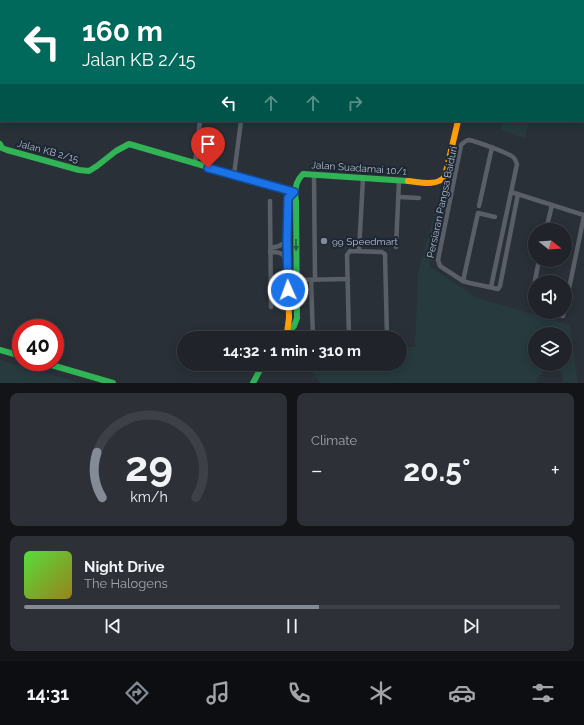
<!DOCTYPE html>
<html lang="en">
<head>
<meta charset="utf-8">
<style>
  :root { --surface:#20242a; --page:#2d3036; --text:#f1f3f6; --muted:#a2a4a8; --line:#3d4147; --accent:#848b96 }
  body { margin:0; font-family:Raleway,sans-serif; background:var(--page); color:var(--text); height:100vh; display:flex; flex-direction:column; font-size:15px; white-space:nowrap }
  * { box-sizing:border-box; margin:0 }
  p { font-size:13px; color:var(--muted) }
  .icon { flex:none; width:22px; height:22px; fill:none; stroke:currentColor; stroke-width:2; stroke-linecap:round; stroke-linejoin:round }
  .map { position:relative; height:383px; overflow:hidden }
  .sheet { display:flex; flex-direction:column; gap:10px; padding:10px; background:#121417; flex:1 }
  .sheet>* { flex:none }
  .guide { position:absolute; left:0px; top:0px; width:584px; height:122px; box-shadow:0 2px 10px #0003,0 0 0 1px var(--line); background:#00695c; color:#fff; overflow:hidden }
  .needle { width:26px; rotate:107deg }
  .tools { position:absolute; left:528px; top:223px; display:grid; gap:8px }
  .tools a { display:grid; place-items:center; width:44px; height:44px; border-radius:50%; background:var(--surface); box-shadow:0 2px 10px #0003,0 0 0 1px var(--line); font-size:20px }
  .speed { position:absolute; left:12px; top:319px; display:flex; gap:8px; font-size:20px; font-weight:700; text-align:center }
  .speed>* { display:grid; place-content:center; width:52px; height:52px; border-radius:50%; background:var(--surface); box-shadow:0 2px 10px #0003,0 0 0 1px var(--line); line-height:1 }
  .speed .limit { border:6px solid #d22; background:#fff; color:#111 }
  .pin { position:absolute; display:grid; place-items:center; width:34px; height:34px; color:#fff; margin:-41px -17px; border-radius:50% 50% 50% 0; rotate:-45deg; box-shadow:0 0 4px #0007 }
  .pin .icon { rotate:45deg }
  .me { position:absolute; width:44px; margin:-22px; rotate:358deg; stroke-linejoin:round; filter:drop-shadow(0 0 3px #0008) }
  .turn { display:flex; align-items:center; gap:14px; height:84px; padding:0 16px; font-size:18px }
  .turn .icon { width:52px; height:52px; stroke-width:2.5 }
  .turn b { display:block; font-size:28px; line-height:34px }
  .lanes { display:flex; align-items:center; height:38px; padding:0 16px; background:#0003; justify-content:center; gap:20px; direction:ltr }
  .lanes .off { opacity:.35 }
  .big { font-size:30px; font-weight:700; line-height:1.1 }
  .sheet .card { flex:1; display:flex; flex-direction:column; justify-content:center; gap:6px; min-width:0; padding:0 14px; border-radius:8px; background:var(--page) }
  .sheet .dial { align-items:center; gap:0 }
  .dial svg { height:104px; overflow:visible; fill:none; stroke:var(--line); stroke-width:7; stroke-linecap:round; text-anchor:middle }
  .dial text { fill:var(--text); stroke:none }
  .song { display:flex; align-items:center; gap:12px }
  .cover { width:48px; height:48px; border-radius:6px; background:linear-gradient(135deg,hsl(110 70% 55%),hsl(50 70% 35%)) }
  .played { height:4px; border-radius:2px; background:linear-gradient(90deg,var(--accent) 55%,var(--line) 55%) }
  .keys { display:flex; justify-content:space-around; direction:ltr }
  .heat { display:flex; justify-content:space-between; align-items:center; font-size:22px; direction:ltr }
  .sheet .tiles { flex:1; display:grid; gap:10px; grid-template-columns:1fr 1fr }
  .card:last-child { grid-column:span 2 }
  .trip { position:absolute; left:177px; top:331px; width:230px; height:40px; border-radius:20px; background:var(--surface); box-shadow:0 2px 10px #0003,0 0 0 1px var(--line); font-weight:700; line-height:40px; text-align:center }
  .tabs { display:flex; height:64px; justify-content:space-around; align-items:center; background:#0d0e11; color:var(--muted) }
  .tabs .icon { width:28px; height:28px }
  .tabs .active { color:var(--accent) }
  .tabs b { font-size:18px; color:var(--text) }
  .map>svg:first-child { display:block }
  .green { fill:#273a3e; fill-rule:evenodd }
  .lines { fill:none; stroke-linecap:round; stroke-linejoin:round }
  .river { stroke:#19273c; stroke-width:7 }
  .street { stroke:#5a5e66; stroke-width:4.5 }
  .fast { stroke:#30b455; stroke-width:6 }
  .slow { stroke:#ff9f0a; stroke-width:6 }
  .jam { stroke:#e5322d; stroke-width:6 }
  .oneway { fill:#255f41 }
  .route-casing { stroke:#114b97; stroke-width:10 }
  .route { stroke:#1a73e8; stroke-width:7 }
  .poi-dot { fill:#848b96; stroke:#1d2633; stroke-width:1.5 }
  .labels { text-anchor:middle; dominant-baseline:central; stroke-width:4; stroke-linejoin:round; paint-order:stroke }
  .street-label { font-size:10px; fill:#b4bcc9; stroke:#1d2633 }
  .poi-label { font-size:10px; fill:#b4bcc9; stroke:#1d2633; text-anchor:start }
</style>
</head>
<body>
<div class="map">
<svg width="584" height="383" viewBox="0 0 584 383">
  <rect width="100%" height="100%" fill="#2a3038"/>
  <g class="green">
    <polygon points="503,121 529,121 525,138 501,130"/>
    <path d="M441,191H446L429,266L477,298L570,325L578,383H563L562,375L556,365L547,366L535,383H320L307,364H400V347H415L418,273ZM535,334H565V364H535Z"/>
    <polygon points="0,360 81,383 0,383"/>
  </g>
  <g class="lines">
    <g class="river">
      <polyline points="370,0 372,1"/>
      <polyline points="485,1 485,0"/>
    </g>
    <g class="street">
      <polyline points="149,1 149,0"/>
      <polyline points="186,1 187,0"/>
      <polyline points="255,1 256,0"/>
      <polyline points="583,16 584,16"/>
      <polyline points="195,164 200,121"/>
      <polyline points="234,175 241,121"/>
      <polyline points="314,175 315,279"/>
      <polyline points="511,192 584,215"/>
      <polyline points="399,197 419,198"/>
      <polyline points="270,201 271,307"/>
      <polyline points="479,206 492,147"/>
      <polyline points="546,230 552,205"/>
      <polyline points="396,247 399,181"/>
      <path d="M270,248C278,247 281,246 287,240"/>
      <polyline points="359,251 363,178"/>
      <path d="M270,252C278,252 283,252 286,260"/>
      <polyline points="296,280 348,279"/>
      <polyline points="311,280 313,338"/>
      <polyline points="463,281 478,213 495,217"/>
      <path d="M491,287L517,164C516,163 515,158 514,158C512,154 475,141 469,140C466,140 464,142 461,145L438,260L440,266L463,281L470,283L498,289L500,286L518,194"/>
      <polyline points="535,308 532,305 531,301 539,260"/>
      <polyline points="565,308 584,216"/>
      <polyline points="549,312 563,316 564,312"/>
      <polyline points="349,338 347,255 350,251 382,252 385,254 387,337"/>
    </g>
    <g class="fast">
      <polyline points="0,144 2,148 7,150 79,170 89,171 97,166 116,151 129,144 246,178"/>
      <path d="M283,338L294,326L297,318L296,201C294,191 295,182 303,174L408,181"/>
      <polyline points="0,350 21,356"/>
      <polyline points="41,362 113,383"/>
      <polyline points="253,383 263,364"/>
    </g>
    <g class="slow">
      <path d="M408,181C419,182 438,187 445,176L458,121"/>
      <polyline points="287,333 289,318 287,240 288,198 294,192"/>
    </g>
    <polyline class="jam" points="246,178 294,192"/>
  </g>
  <defs><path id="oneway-solid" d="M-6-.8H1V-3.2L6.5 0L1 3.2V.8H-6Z"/></defs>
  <use class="oneway" href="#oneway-solid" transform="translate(296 245) rotate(89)"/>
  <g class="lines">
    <g class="route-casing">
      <polyline id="route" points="208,168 294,192 288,198 287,240 288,290"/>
    </g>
    <use href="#route" class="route"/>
  </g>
  <circle class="poi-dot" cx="324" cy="241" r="4"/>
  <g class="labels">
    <g class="street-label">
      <text transform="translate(48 151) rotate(15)">Jalan KB 2/15</text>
      <text transform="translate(359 168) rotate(4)">Jalan Suadamai 10/1</text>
      <text transform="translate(442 202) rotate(-78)">Persiaran Pangsa Baiduri</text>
    </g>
    <g class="poi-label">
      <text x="332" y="241">99 Speedmart</text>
    </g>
  </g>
</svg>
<div class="tools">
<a><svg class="needle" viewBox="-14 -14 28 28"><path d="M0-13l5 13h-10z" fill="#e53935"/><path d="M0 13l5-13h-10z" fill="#a2a4a8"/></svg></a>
<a><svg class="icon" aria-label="sound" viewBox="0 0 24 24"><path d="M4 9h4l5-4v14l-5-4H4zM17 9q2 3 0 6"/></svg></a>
<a><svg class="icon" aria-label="layers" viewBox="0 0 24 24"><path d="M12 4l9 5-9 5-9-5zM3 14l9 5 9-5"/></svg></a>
</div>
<div class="speed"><div class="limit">40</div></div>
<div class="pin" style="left:208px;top:168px;background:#d93025"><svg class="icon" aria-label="arrive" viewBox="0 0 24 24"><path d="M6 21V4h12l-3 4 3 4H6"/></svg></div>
<svg class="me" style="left:288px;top:290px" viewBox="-20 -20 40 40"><circle r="17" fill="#1a73e8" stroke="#fff" stroke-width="3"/><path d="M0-11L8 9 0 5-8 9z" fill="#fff"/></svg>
<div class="trip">14:32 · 1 min · 310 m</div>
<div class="guide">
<div class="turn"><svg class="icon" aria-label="left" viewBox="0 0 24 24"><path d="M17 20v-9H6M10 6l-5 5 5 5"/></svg><div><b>160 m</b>Jalan KB 2/15</div></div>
<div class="lanes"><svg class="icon" aria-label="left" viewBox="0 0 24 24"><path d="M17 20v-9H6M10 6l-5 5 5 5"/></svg><svg class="icon off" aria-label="ahead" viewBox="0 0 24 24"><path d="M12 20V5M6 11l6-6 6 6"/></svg><svg class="icon off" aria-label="ahead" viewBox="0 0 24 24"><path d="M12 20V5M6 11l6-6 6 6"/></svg><svg class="icon off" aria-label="right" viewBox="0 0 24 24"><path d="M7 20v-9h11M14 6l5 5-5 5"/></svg></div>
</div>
</div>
<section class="sheet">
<div class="tiles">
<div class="card dial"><svg viewBox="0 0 100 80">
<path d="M14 69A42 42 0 1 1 86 69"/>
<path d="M14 69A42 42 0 0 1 10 34" stroke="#848b96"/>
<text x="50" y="56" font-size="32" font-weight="700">29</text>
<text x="50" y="72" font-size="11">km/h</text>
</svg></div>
<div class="card"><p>Climate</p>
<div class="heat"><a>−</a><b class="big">20.5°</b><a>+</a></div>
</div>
<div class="card">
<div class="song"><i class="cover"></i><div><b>Night Drive</b><p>The Halogens</p></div></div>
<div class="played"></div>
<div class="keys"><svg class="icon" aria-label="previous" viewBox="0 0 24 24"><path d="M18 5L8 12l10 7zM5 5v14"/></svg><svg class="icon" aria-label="pause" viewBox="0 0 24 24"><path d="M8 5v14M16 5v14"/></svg><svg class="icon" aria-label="next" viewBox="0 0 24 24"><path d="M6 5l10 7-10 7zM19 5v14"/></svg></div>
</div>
</div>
</section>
<nav class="tabs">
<b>14:31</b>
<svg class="icon active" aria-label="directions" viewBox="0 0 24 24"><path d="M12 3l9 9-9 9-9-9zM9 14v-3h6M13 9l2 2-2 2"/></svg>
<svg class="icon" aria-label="music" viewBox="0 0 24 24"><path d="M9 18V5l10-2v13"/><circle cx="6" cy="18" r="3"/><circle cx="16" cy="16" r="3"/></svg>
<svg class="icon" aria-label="phone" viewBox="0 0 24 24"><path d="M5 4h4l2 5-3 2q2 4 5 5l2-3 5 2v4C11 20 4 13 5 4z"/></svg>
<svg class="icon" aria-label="climate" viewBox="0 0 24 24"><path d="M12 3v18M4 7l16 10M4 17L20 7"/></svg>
<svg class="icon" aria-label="car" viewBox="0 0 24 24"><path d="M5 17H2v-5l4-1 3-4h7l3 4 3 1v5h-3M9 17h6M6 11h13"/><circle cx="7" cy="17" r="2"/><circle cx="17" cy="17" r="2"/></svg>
<svg class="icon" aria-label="filters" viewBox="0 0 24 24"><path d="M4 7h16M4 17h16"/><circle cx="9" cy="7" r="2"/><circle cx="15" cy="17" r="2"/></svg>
</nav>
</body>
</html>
